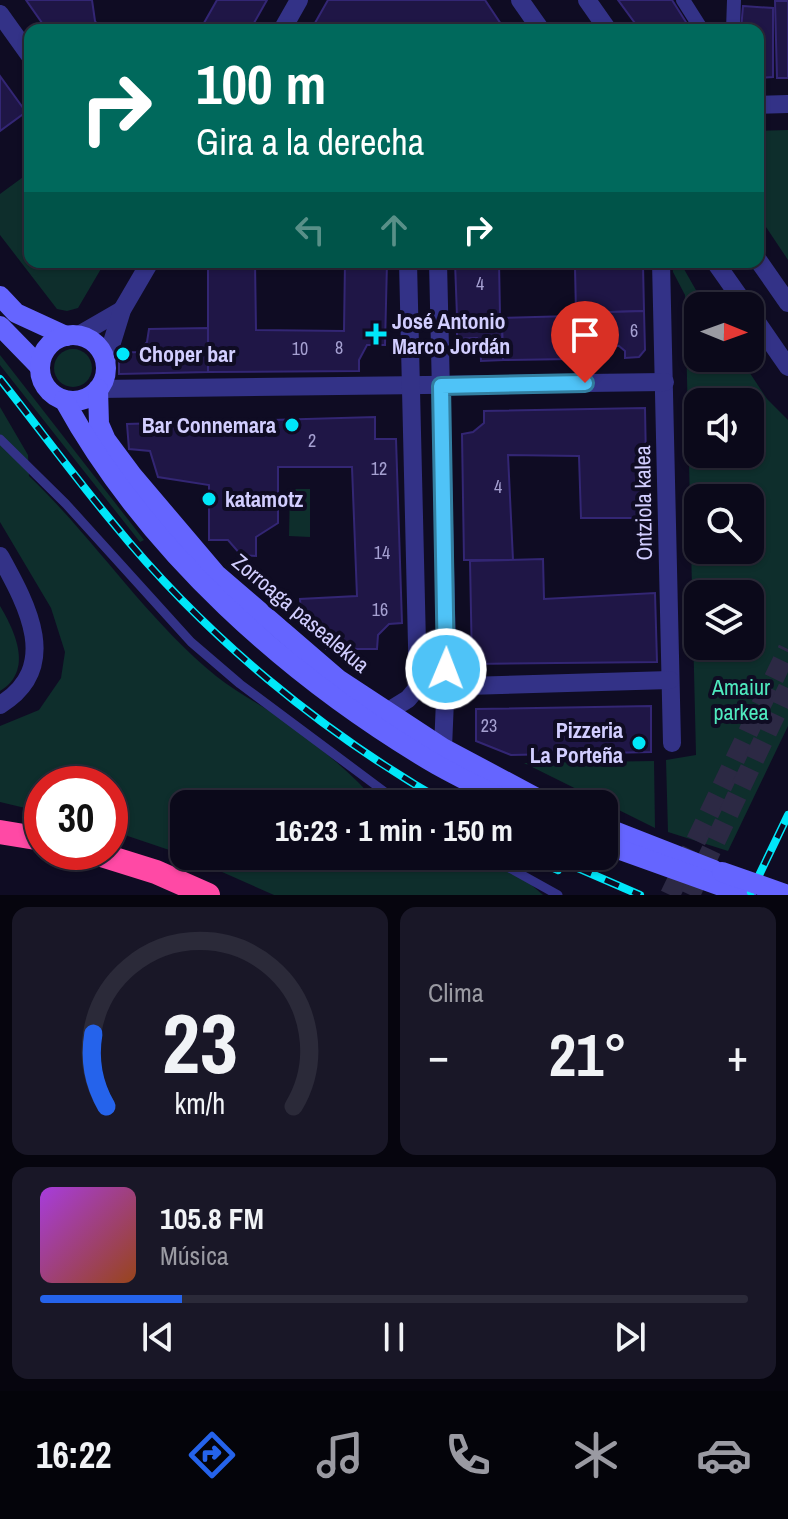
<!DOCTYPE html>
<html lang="es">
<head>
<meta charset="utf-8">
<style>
  :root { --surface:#0b091a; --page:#191727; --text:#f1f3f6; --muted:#9a9aa2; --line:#2b2a39; --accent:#2563eb }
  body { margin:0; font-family:"Archivo Narrow",sans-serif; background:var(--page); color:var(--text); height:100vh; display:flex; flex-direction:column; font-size:30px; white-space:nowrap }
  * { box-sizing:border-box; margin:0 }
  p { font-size:26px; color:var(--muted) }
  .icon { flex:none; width:44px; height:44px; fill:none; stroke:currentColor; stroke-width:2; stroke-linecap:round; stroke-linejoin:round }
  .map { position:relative; height:895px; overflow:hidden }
  .sheet { display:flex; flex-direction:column; gap:12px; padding:12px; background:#06050e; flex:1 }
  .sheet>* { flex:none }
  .top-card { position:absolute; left:24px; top:24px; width:740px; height:244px; border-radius:16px; box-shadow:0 2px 6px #0004,0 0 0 2px var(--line); background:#00695c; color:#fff; overflow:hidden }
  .needle { width:52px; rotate:91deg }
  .buttons { position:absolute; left:684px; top:292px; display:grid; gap:16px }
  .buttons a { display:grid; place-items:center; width:80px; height:80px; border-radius:16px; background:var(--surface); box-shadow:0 2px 6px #0004,0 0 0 2px var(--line); font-size:40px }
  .speed { position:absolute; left:24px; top:766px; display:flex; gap:16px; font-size:40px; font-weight:700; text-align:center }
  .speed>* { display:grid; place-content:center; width:104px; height:104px; border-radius:50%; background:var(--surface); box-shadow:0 2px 6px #0004,0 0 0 2px var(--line); line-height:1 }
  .speed .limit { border:12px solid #d22; background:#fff; color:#111 }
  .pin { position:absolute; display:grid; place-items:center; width:68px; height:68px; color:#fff; margin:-82px -34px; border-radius:50% 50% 50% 0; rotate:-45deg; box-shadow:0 0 8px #0007 }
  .pin .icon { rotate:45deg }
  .me { position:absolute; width:88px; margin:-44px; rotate:1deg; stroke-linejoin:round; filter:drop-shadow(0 0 6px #0008) }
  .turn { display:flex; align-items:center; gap:28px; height:168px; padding:0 40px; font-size:36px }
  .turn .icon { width:104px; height:104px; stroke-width:2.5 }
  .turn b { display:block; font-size:56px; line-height:68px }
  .lanes { display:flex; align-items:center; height:76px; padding:0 40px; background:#0003; justify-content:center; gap:40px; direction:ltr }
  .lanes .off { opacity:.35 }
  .big { font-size:60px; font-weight:700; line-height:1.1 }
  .sheet .widget { flex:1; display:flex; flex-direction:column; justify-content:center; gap:12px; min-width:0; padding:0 28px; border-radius:16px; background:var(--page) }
  .sheet .dial { align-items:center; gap:0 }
  .dial svg { height:208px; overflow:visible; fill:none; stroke:var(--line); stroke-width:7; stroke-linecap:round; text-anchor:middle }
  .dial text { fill:var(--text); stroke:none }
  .song { display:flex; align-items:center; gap:24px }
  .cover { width:96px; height:96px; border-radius:12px; background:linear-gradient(135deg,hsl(280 70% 55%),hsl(20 70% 35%)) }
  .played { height:8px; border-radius:4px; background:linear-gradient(90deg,var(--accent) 20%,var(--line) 20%) }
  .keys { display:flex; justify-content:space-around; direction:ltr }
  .heat { display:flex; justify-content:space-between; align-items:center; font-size:44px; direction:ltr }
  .sheet .tiles { flex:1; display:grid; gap:12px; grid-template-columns:1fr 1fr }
  .widget:last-child { grid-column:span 2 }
  .trip { position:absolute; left:170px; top:790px; width:448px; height:80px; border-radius:16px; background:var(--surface); box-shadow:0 2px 6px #0004,0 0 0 2px var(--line); font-weight:700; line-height:80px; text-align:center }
  .dock { display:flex; height:128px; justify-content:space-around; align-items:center; background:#04040a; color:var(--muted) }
  .dock .icon { width:56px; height:56px }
  .dock .selected { color:var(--accent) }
  .dock b { font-size:36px; color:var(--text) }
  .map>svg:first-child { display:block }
  .green { fill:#0e2e2c; fill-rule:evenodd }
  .building { fill:#1f1646; stroke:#332674; stroke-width:2 }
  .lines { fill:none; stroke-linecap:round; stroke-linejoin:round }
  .primary-tunnel { stroke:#2c2944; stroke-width:20; stroke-dasharray:20 10; stroke-linecap:butt }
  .service { stroke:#333287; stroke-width:9 }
  .pedestrian { stroke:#333287; stroke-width:14 }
  .minor { stroke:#333287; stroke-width:18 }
  .secondary { stroke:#6565ff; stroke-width:20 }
  .motorway { stroke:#ff49a5; stroke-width:24 }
  .rail-casing { stroke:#00e7f9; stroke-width:8 }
  .rail { stroke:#0f0c23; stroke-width:5; stroke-dasharray:15; stroke-linecap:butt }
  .secondary-bridge { stroke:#6565ff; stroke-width:20 }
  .route-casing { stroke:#337fa1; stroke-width:20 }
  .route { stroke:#4fc3f7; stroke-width:14 }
  .poi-dot { fill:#00e7f9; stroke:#0f0c23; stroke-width:3 }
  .labels { text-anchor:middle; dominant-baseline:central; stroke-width:8; stroke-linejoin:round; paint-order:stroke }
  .number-label { font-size:18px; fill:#a5a0d1 }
  .poi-label { font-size:22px; font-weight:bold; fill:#d2ceff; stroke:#0f0c23; text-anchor:start }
  .street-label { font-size:22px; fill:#d2ceff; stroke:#0f0c23 }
  .park-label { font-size:22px; fill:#4feabf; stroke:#0f0c23 }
</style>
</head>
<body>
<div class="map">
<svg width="788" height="895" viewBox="0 0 788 895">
  <rect width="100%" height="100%" fill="#0f0c23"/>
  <g class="green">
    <polygon points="788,130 788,260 758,215 758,131"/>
    <polygon points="30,172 30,262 105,262 78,308 67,311 57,309 0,235 0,194"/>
    <path d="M672,262H680L705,306H698V358H740L767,399L788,420V726L728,851L668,832L666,760L696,755L685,295L673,272ZM750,402V454H698V402ZM750,498V550H698V498ZM750,594V646H698V594Z"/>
    <circle cx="73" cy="368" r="19"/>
    <polygon points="0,355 144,540 140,542 0,365"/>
    <path d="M0,407L28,455L29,476C95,539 145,618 216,676C240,695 268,708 292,727C322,749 354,775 378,804H184V855L110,830V784H42V812L0,802V726L39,710L61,678L65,652L51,608L0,522Z"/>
    <polygon points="290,489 310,489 310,537 289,536"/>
    <path d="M0,606C16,633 33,671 0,691Z"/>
    <polygon points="654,761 655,828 524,763"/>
    <polygon points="186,856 478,856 511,867 543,895 274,895"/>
  </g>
  <g class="building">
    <polygon points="26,0 92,0 95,21 101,30 47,30"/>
    <polygon points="217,0 267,0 250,30 200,30"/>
    <polygon points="328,0 485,0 505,30 311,30"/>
    <polygon points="618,0 672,0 691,30 640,30"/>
    <polygon points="775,1 788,1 788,78 777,78"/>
    <polygon points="743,6 773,8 773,77 758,78 758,30 741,30"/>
    <polygon points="0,76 26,112 0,131"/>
    <polygon points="208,262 255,262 256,330 344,331 345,262 387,262 385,345 367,345 359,360 359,371 208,372"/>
    <polygon points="455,262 499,262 500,315 457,316"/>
    <polygon points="575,262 643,262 643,265 575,267"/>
    <polygon points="643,265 644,311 576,313 575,267"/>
    <polygon points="644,311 645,350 639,357 625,358 625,351 619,346 603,346 598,352 598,358 571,359 571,316 577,315 576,313"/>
    <polygon points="500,315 502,318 503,360 481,361 480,341 477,338 457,339 457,316"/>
    <polygon points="571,316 571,359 503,360 502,318"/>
    <polygon points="208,328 208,372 119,374 119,353 138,352 147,342 149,329"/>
    <polygon points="645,408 647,518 581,518 579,456 508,455 513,560 464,560 462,434 473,432 484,423 484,411"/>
    <polygon points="375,417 375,439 396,439 402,623 389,624 378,635 377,649 326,649 324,633 320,624 302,624 300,599 357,596 352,467 278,467 278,523 256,537 256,556 241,555 228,540 209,540 209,485 158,477 150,451 129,449 127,424"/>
    <polygon points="543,559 544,599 655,593 657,662 472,664 470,561"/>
    <polygon points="651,706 651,752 511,755 476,741 476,709"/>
  </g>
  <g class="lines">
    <g class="primary-tunnel">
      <polyline points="670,895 788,649"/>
      <polyline points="690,895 788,688"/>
    </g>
    <g class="service">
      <polyline points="0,439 66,504 191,642 240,684 401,804"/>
      <polyline points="488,856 558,895"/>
    </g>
    <g class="pedestrian">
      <polyline points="683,0 702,30"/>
      <polyline points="733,30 734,0"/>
    </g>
    <g class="minor">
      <polyline points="520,0 541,30"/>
      <polyline points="587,0 608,30"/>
      <polyline points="0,14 30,56"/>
      <polyline points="282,30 299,0"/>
      <polyline points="758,105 788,104"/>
      <polyline points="758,260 788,303"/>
      <polyline points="438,262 447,652 443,748"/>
      <polyline points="661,262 672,743"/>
      <polyline points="715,262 746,306"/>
      <polyline points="750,312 788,367"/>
      <polyline points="77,336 122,310"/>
      <polyline points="105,365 122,310 150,262"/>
      <polyline points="98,389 665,382"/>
      <path d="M0,556C27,605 62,667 0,705"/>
      <polyline points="433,687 670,680"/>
      <polyline points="387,712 408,699 418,687 408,262"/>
    </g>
    <g class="secondary">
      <polyline points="0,296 16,313 66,336"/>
      <polyline points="0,326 40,367"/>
      <circle cx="73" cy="368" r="33"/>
      <polyline points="98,389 99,424 106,440 132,475 216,574 338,679 443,748 548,804"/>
      <path d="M64,400C147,551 289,678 437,765C462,779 487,791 513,804"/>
      <polyline points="604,827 714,870"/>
      <polyline points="604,844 746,895"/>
    </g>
    <g class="motorway">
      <polyline points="0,832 42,839"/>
      <polyline points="92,852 156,872 208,895"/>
    </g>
    <g class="rail-casing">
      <g id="rail">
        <path d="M0,379C38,427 74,476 113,523C205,636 321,732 448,804"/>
        <polyline points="527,856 558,870"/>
        <polyline points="550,856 640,895"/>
        <polyline points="751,892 788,815"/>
      </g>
    </g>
    <use href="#rail" class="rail"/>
    <polyline class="secondary-bridge" points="722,872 788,895"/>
  </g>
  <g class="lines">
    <g class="route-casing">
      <polyline id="route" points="446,669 441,386 585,383"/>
    </g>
    <use href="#route" class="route"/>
  </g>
  <g class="poi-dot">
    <path d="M372 322h8v8h8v8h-8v8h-8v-8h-8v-8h8z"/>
    <circle cx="123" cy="354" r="8"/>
    <circle cx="292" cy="425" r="8"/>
    <circle cx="209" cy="499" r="8"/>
    <circle cx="639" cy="743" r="8"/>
  </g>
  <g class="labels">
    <g class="number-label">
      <text x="480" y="283">4</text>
      <text x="634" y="330">6</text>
      <text x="339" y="347">8</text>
      <text x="300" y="348">10</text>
      <text x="312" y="440">2</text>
      <text x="379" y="468">12</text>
      <text x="498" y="486">4</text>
      <text x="382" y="552">14</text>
      <text x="380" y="609">16</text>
      <text x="489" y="725">23</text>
    </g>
    <g class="poi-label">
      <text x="392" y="321">José Antonio<tspan x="392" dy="25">Marco Jordán</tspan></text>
      <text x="139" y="354">Choper bar</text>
      <text x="276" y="425" text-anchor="end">Bar Connemara</text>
      <text x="225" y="499">katamotz</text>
      <text x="623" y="730" text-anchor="end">Pizzeria<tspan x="623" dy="25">La Porteña</tspan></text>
    </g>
    <g class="street-label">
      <text transform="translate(643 503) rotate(-91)">Ontziola kalea</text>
      <text transform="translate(301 613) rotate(40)">Zorroaga pasealekua</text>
    </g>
    <g class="park-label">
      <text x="741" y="687">Amaiur<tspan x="741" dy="25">parkea</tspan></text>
    </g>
  </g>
</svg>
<div class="buttons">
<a><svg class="needle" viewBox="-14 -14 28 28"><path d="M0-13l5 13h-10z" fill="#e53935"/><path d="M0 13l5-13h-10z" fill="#9a9aa2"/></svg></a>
<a><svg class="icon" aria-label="sound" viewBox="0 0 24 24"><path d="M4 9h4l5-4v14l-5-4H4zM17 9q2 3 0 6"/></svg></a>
<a><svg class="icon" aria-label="search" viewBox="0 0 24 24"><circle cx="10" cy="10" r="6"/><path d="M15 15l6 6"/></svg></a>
<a><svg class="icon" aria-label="layers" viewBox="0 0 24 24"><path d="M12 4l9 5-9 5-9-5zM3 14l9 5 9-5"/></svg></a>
</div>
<div class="speed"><div class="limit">30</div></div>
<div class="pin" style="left:585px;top:383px;background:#d93025"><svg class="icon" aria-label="arrive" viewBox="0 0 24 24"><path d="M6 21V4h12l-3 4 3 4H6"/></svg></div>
<svg class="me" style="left:446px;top:669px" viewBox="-20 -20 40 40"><circle r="17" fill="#4fc3f7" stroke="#fff" stroke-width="3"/><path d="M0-11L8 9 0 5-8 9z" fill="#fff"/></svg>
<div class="trip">16:23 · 1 min · 150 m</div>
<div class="top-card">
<div class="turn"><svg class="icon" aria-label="right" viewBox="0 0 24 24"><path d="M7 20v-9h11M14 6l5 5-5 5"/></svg><div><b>100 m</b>Gira a la derecha</div></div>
<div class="lanes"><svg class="icon off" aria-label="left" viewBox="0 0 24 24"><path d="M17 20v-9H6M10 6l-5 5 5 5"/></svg><svg class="icon off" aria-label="ahead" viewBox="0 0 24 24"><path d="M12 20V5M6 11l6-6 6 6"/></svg><svg class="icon" aria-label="right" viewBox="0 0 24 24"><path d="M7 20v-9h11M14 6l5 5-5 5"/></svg></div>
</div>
</div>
<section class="sheet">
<div class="tiles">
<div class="widget dial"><svg viewBox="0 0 100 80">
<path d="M14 69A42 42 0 1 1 86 69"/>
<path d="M14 69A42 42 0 0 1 9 41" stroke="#2563eb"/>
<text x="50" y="56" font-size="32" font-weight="700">23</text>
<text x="50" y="72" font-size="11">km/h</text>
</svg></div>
<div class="widget"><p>Clima</p>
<div class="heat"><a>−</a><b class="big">21°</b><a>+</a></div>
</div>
<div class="widget">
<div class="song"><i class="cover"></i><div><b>105.8 FM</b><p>Música</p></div></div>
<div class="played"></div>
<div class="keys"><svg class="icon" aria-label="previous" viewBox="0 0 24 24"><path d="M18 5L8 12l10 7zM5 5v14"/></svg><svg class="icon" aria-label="pause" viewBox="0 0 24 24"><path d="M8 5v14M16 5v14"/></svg><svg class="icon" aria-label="next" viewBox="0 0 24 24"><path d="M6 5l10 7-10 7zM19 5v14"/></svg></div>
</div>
</div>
</section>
<nav class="dock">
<b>16:22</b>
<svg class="icon selected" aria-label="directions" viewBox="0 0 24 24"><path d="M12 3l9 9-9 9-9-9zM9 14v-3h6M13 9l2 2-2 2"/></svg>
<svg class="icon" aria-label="music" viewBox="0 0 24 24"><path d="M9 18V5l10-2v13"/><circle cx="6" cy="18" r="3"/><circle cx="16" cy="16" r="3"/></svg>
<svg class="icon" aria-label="phone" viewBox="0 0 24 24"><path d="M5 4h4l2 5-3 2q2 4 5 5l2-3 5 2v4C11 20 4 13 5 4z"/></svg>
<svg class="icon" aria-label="climate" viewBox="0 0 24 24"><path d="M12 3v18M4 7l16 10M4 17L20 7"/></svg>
<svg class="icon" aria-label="car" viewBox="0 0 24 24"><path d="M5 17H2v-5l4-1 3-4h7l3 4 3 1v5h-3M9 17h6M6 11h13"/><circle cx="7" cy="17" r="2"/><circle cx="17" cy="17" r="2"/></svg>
</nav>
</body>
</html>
